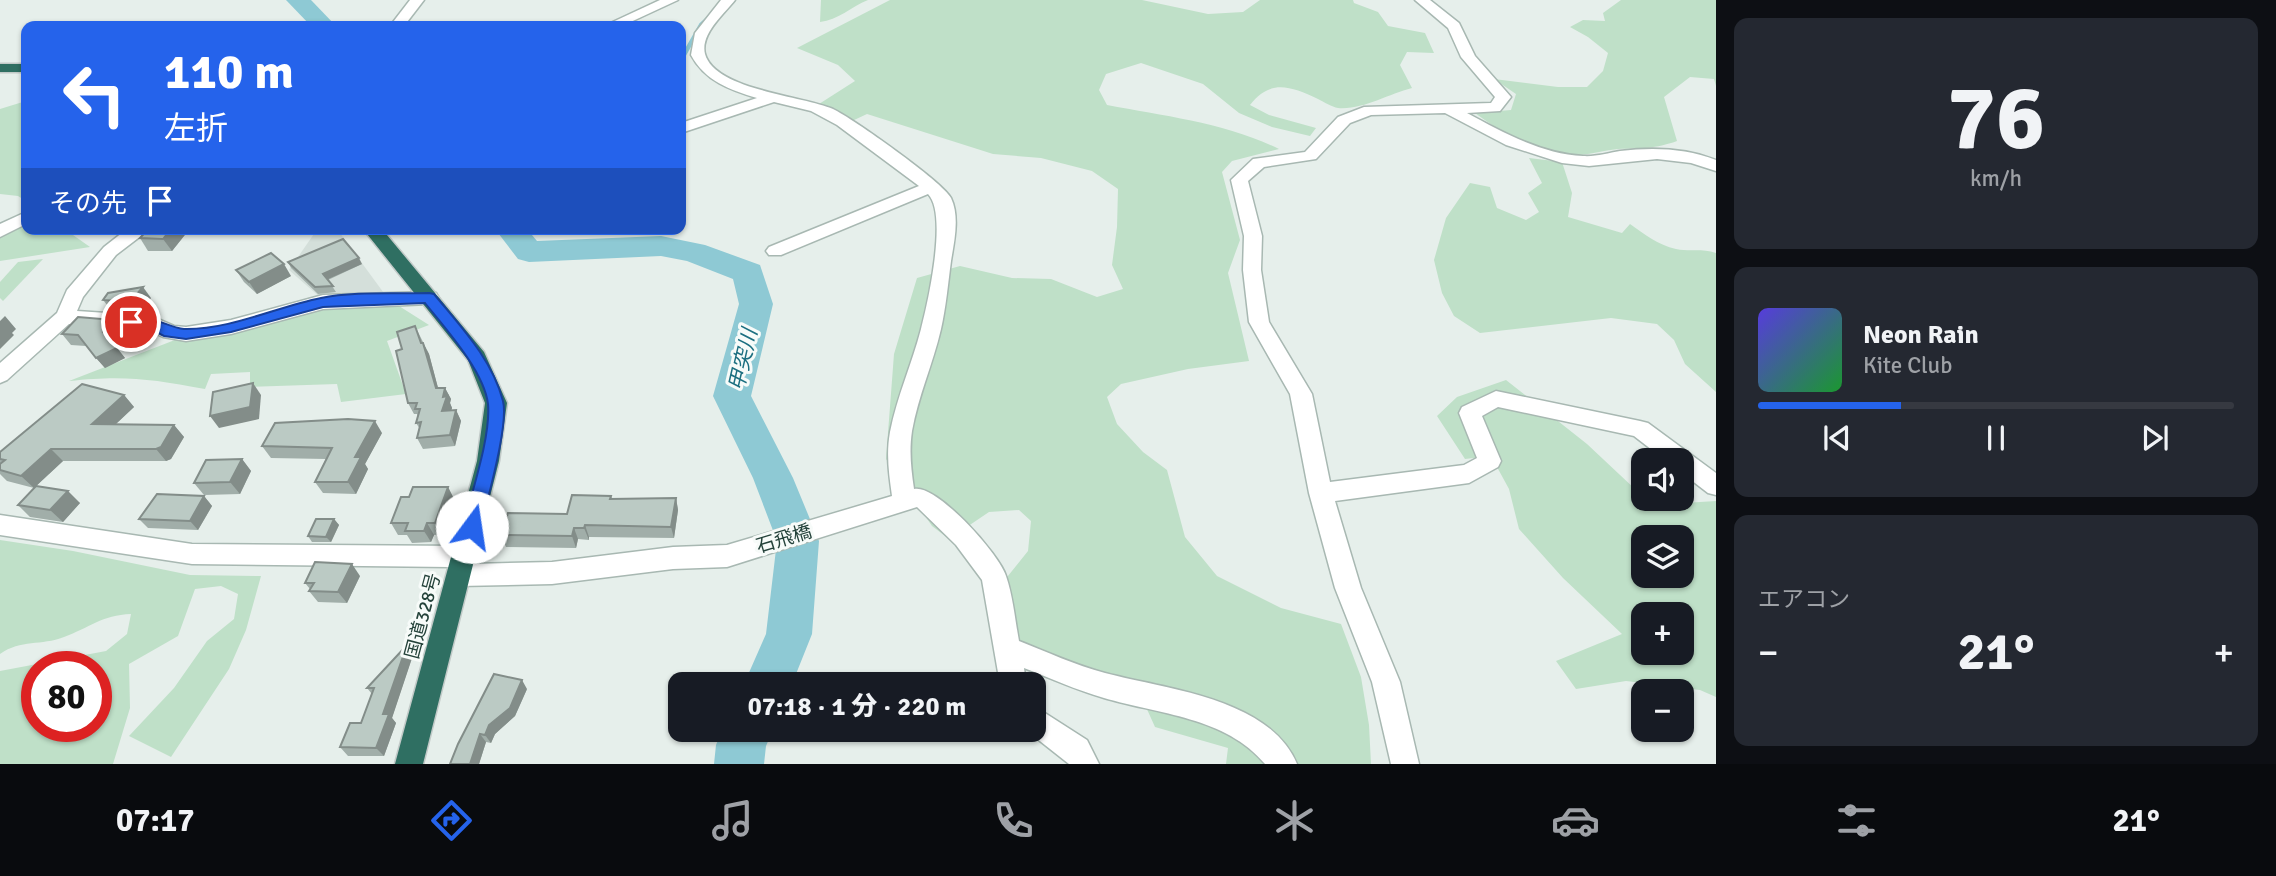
<!DOCTYPE html>
<html lang="ja">
<head>
<meta charset="utf-8">
<style>
  :root { --surface:#171b24; --page:#242831; --text:#f1f3f6; --muted:#9ea1a6; --line:#363941; --accent:#2563eb }
  body { margin:0; font-family:Signika,"Noto Sans JP",sans-serif; background:var(--page); color:var(--text); height:100vh; display:flex; flex-direction:column; font-size:26px; white-space:nowrap }
  * { box-sizing:border-box; margin:0 }
  p { font-size:23px; color:var(--muted) }
  .icon { flex:none; width:38px; height:38px; fill:none; stroke:currentColor; stroke-width:2; stroke-linecap:round; stroke-linejoin:round }
  .map { position:relative; flex:1; overflow:hidden }
  .side { display:flex; flex-direction:column; gap:18px; padding:18px; background:#0d0f14; width:560px }
  .side>* { flex:none }
  .banner { position:absolute; left:21px; top:21px; width:665px; height:214px; border-radius:14px; box-shadow:0 2px 5px #0004; background:#2563eb; color:#fff; overflow:hidden }
  .fabs { position:absolute; left:1631px; top:448px; display:grid; gap:14px }
  .fabs a { display:grid; place-items:center; width:63px; height:63px; border-radius:14px; background:var(--surface); box-shadow:0 2px 5px #0004; font-size:35px }
  .speed { position:absolute; left:21px; top:651px; display:flex; gap:14px; font-size:35px; font-weight:700; text-align:center }
  .speed>* { display:grid; place-content:center; width:91px; height:91px; border-radius:50%; background:var(--surface); box-shadow:0 2px 5px #0004; line-height:1 }
  .speed .limit { border:10px solid #d22; background:#fff; color:#111 }
  .pin { position:absolute; display:grid; place-items:center; width:60px; height:60px; color:#fff; margin:-30px; border:4px solid #fff; border-radius:50%; box-shadow:0 2px 7px #0007 }
  .me { position:absolute; width:77px; margin:-38px; rotate:14deg; stroke-linejoin:round; filter:drop-shadow(0 0 5px #0008) }
  .turn { display:flex; align-items:center; gap:24px; height:147px; padding:0 28px; font-size:32px }
  .turn .icon { width:91px; height:91px; stroke-width:2.5 }
  .turn b { display:block; font-size:49px; line-height:60px }
  .then { display:flex; align-items:center; height:66px; padding:0 28px; background:#0003; gap:14px; font-size:26px }
  .big { font-size:52px; font-weight:800; line-height:1.1 }
  .side .widget { flex:1; display:flex; flex-direction:column; justify-content:center; gap:10px; min-width:0; padding:0 24px; border-radius:14px; background:var(--page) }
  .side .dial { align-items:center; gap:0 }
  .dial b { font-size:91px; line-height:1 }
  .song { display:flex; align-items:center; gap:21px }
  .cover { width:84px; height:84px; border-radius:10px; background:linear-gradient(135deg,hsl(250 70% 55%),hsl(130 70% 35%)) }
  .played { height:7px; border-radius:4px; background:linear-gradient(90deg,var(--accent) 30%,var(--line) 30%) }
  .keys { display:flex; justify-content:space-around; direction:ltr }
  .heat { display:flex; justify-content:space-between; align-items:center; font-size:38px; direction:ltr }
  .trip { position:absolute; left:668px; top:672px; width:378px; height:70px; border-radius:14px; background:var(--surface); box-shadow:0 2px 5px #0004; font-weight:800; line-height:70px; text-align:center }
  .tabs { display:flex; height:112px; justify-content:space-around; align-items:center; background:#090b0e; color:var(--muted) }
  .tabs .icon { width:49px; height:49px }
  .tabs .on { color:var(--accent) }
  .tabs b { font-size:32px; color:var(--text) }
  main { display:flex; flex:1; min-height:0 }
  .map>svg:first-child { display:block }
  .built { fill:#d4dfda }
  .green { fill:#bfe0c8; fill-rule:evenodd }
  .lines { fill:none; stroke-linecap:round; stroke-linejoin:round }
  .stream { stroke:#8ec9d4; stroke-width:4.5 }
  .river { fill:#8ec9d4; fill-rule:evenodd }
  .minor-casing { stroke:#a8b8b2; stroke-width:3 }
  .highway-casing { stroke:#c2cac8; stroke-width:3 }
  .minor { fill:#fff; fill-rule:evenodd }
  .highway { fill:#2f6f62; fill-rule:evenodd }
  .wall { fill:#a1aea9 }
  .shaded-wall { fill:#838d89 }
  .building { fill:#bbcac4; stroke:#838d89; stroke-width:2 }
  .route { fill:#2563eb; stroke:#184099; stroke-width:2 }
  .labels { text-anchor:middle; dominant-baseline:central; stroke-width:6; stroke-linejoin:round; paint-order:stroke }
  .street-label { font-size:19px; fill:#24423a; stroke:#f7fbf9 }
  .water-label { font-size:21px; font-style:italic; fill:#1c6f80; stroke:#f7fbf9 }
</style>
</head>
<body>
<main>
<div class="map">
<svg width="1716" height="764" viewBox="0 0 1716 764">
  <rect width="100%" height="100%" fill="#e6efeb"/>
  <polygon class="built" points="322,229 337,229 386,296 322,299 289,270 316,231"/>
  <g class="green">
    <path d="M821,0H868C851,7 838,20 820,22Z"/>
    <path d="M890,0H1142L1208,14L1243,12L1260,0H1353L1354,3L1378,12L1388,26L1425,33L1434,53L1407,52L1400,65L1412,88C1388,94 1363,110 1338,108C1332,107 1324,102 1318,99C1290,86 1270,79 1250,105L1269,115L1316,128L1310,136L1272,127L1239,113L1203,84L1141,63L1106,74L1099,90L1107,105C1165,116 1226,123 1279,149L1232,161L1222,172L1240,240L1228,273L1249,361L1188,369L1121,384L1107,397L1117,424L1143,452L1167,470L1185,537L1217,576L1281,608L1341,624L1361,677L1369,725L1371,764H1226L1228,748L1155,727L1137,687L1044,652L997,640L987,602L1028,551L1031,521L1019,510L989,512L949,539L932,526L886,459L894,354L917,278L960,266L1012,278L1051,279L1097,297L1123,289L1112,265L1117,227L1118,189L1092,171L1041,158L993,154L867,114L852,121L819,104L855,81L838,65L797,48Z"/>
    <path d="M1621,0H1716V86L1714,79L1690,77L1664,97L1677,141C1655,149 1642,148 1618,149C1605,150 1593,154 1580,155C1541,158 1505,135 1475,113L1511,110L1516,94L1494,79L1558,87H1587L1603,71L1608,53L1588,37L1570,27L1583,20L1605,21L1603,13Z"/>
    <polygon points="26,101 26,201 18,196 0,194 0,109"/>
    <path d="M1529,158L1562,162L1572,193L1568,217L1622,233L1630,224C1644,234 1658,245 1676,249C1690,252 1702,248 1716,253V392L1685,364L1674,340L1657,324L1611,318L1480,333L1454,316L1442,293L1434,260L1446,218L1470,183L1490,187L1497,208L1526,220L1539,212L1528,193L1542,183Z"/>
    <polygon points="26,213 26,229 72,229 73,235 90,247 0,261 0,226"/>
    <polygon points="43,259 3,301 0,298 0,282 18,262"/>
    <path d="M332,305L399,306L429,325L387,341L406,394L341,402L337,384L250,387V372L211,374L205,389C152,379 123,375 69,381L180,338H203L240,332L280,315Z"/>
    <path d="M1506,380L1587,444L1652,505L1716,501V697L1700,690L1626,681L1576,689L1556,661L1622,634L1563,578L1519,529L1509,489L1491,456L1465,459L1437,416L1457,397ZM1643,537H1682V576H1643ZM1643,614H1682V653H1643Z"/>
    <path d="M0,540L73,551L190,575L261,576L246,630L229,669L171,757L129,736L174,688L207,641L234,619L238,594L221,586L195,589L178,636L129,664L130,708L113,764H0V671L106,651L127,634L131,614C102,615 89,628 64,637C41,646 21,639 0,654ZM37,667H96V726H37Z"/>
  </g>
  <g class="lines">
    <polyline class="stream" points="681,60 701,25 711,16"/>
    <g class="river">
      <polygon points="286,0 311,0 336,26 311,26"/>
      <polygon points="495,229 527,229 537,241 661,236 705,245 760,265 773,304 751,396 793,478 819,541 812,634 792,684 744,684 766,634 777,541 753,478 713,396 739,304 733,279 687,261 661,256 529,262 518,259"/>
      <polygon points="722,730 773,730 766,746 764,764 714,764 716,745"/>
    </g>
    <g class="minor-casing">
      <g id="minor">
        <polygon points="410,0 424,0 404,26 390,26"/>
        <polygon points="660,0 678,0 622,26 604,26"/>
        <path d="M721,0H735C724,14 700,34 705,54C715,90 803,96 833,109C852,118 943,182 951,198C960,217 954,242 951,261C948,284 946,307 941,329C933,364 918,396 912,431C909,451 911,469 914,489C936,483 1000,555 1006,576C1013,596 1015,620 1019,641C1047,652 1075,665 1105,673C1165,689 1270,698 1297,764H1265C1226,717 1158,714 1104,698C1076,690 1050,678 1024,668L1026,684H1000L982,580L956,545L917,507L727,567L673,569L552,584L459,586L450,583L447,575L450,567L192,564L0,535V515L192,544L464,546L473,550L476,557L473,564L552,562L673,547L727,545L892,496C889,474 886,454 890,432C897,396 912,364 921,329C928,302 948,214 928,194L781,255H769L766,251L769,247L919,186L837,125L811,111L774,102L681,133V123L757,98C730,90 705,81 691,55L695,33Z"/>
        <path d="M1415,0H1430L1459,23L1475,56L1511,97L1500,111L1467,113C1502,132 1542,154 1583,156C1595,157 1608,153 1620,151C1652,147 1686,148 1716,160V171L1691,163L1657,159L1589,166L1562,163L1506,145L1445,113L1371,115L1350,123L1316,159L1264,167L1248,181L1262,236L1261,270L1269,322L1312,394L1330,482L1464,465L1477,458L1459,413L1462,407L1496,391L1640,421L1648,423L1716,473V495L1708,493L1682,473V460H1665L1634,436L1498,407L1482,416L1501,461L1498,467L1469,483L1335,501L1361,588L1400,682L1419,764H1391L1372,682L1335,588L1309,493L1290,394L1249,322L1243,270L1244,236L1231,180L1253,159L1305,152L1338,117L1364,107L1491,103L1495,97L1461,57L1448,28Z"/>
        <polygon points="26,212 26,224 0,237 0,224"/>
        <polygon points="127,229 150,229 116,255 83,297 77,311 151,316 174,326 186,327 231,320 323,295 429,292 436,293 439,298 436,303 429,304 323,309 231,334 186,341 163,337 148,330 69,324 7,380 0,383 0,363 57,313 67,290 104,247"/>
        <polygon points="1034,706 1087,740 1099,764 1069,764 1026,730 1034,730"/>
      </g>
    </g>
    <g class="highway-casing">
      <g id="highway">
        <rect x="0" y="64" width="26" height="8"/>
        <polygon points="363,229 382,229 484,352 507,403 499,461 423,764 395,764 477,461 485,403 468,360"/>
      </g>
    </g>
    <use href="#minor" class="minor"/>
    <use href="#highway" class="highway"/>
  </g>
  <g class="wall">
    <polygon points="188,231 172,251 148,251 140,238"/>
    <polygon points="288,262 362,264 328,280 336,292 318,294 291,268"/>
    <polygon points="236,270 291,276 257,294 244,282"/>
    <polygon points="151,298 138,312 112,311 103,300"/>
    <polygon points="114,320 122,331 112,342 125,358 105,368 86,346 71,345 62,334"/>
    <polygon points="415,326 429,354 438,388 445,388 451,399 450,403 452,408 451,410 456,410 461,421 455,446 423,449 417,438 420,429 416,423 418,416 417,414 414,414 408,403 402,349"/>
    <polygon points="124,395 134,407 116,424 174,425 184,437 171,459 166,461 63,461 36,486 80,503 63,522 30,517 18,505 34,488 7,481 0,474 0,452"/>
    <polygon points="382,433 365,464 368,469 356,494 323,493 315,482 326,459 271,458 262,446"/>
    <polygon points="242,459 251,471 240,494 204,495 194,483"/>
    <polygon points="448,487 454,499 442,534 434,535 431,542 412,543 407,535 398,535 391,523"/>
    <polygon points="204,496 212,506 198,530 148,528 139,519"/>
    <polygon points="611,496 612,498 676,498 678,510 674,538 589,537 589,540 578,539 576,548 506,547 501,535 567,514"/>
    <polygon points="334,519 339,525 331,542 312,542 308,536"/>
    <polygon points="360,576 347,603 318,602 309,591 310,589 305,583"/>
    <polygon points="413,655 392,718 396,723 384,756 348,756 340,747 361,723 372,694 367,688"/>
    <polygon points="527,689 515,716 495,734 491,743 486,742 479,764 450,764 458,744"/>
  </g>
  <g class="shaded-wall">
    <polygon points="171,229 187,229 188,231 172,251 163,239"/>
    <polygon points="359,258 362,264 326,280 323,274"/>
    <polygon points="284,264 291,276 257,294 249,282"/>
    <polygon points="143,287 151,298 138,312 130,302"/>
    <polygon points="5,316 16,329 12,333 14,335 0,349 0,321"/>
    <polygon points="114,320 122,331 112,342 103,332"/>
    <polygon points="423,343 429,354 441,399 436,388"/>
    <polygon points="117,348 125,358 105,368 96,358"/>
    <polygon points="253,383 261,395 259,419 219,428 210,416"/>
    <polygon points="445,388 451,399 450,403 452,408 448,422 442,411 443,397"/>
    <polygon points="124,395 134,407 103,436 92,424"/>
    <polygon points="456,410 461,421 455,446 450,435"/>
    <polygon points="375,421 382,433 365,464 368,469 356,494 348,482 355,457"/>
    <polygon points="174,425 184,437 171,459 166,461 156,449"/>
    <polygon points="51,449 63,461 34,488 21,476"/>
    <polygon points="242,459 251,471 240,494 230,482"/>
    <polygon points="448,487 454,499 442,534 435,523"/>
    <polygon points="68,491 80,503 63,522 50,510"/>
    <polygon points="204,496 212,506 198,530 190,521"/>
    <polygon points="676,498 678,510 674,538 671,527"/>
    <polygon points="334,519 339,525 331,542 326,537"/>
    <polygon points="427,523 434,535 431,542 424,531"/>
    <polygon points="585,525 589,537 589,540 584,528"/>
    <polygon points="574,528 578,539 576,548 572,536"/>
    <polygon points="352,564 360,576 347,603 338,592"/>
    <polygon points="407,645 413,655 392,718 396,723 384,756 376,748 383,714"/>
    <polygon points="522,680 527,689 515,716 495,734 491,743 485,735 489,725"/>
    <polygon points="480,734 486,742 479,764 470,764"/>
  </g>
  <g class="building">
    <polygon points="148,229 171,229 163,239 140,238"/>
    <polygon points="343,239 359,258 323,274 333,286 315,287 288,262"/>
    <polygon points="271,253 284,264 249,282 236,270"/>
    <polygon points="143,287 130,302 103,300 108,293"/>
    <polygon points="78,317 114,320 103,332 117,348 96,358 78,335 62,334"/>
    <polygon points="415,326 421,343 423,343 436,388 445,388 443,397 447,396 442,411 456,410 450,435 417,438 421,422 416,423 420,409 415,409 417,403 408,403 396,351 402,349 397,332"/>
    <polygon points="253,383 250,407 210,416 213,392"/>
    <polygon points="82,384 124,395 92,424 174,425 161,447 156,449 51,449 21,476 0,470 0,464 5,460 0,459 0,452"/>
    <polygon points="348,419 375,421 355,457 361,457 348,482 315,482 332,448 262,446 275,423"/>
    <polygon points="242,459 230,482 194,483 206,460"/>
    <polygon points="36,486 68,491 50,510 18,505"/>
    <polygon points="413,487 448,487 435,523 427,523 424,531 405,531 408,523 391,523 401,497 409,497"/>
    <polygon points="157,494 204,496 190,521 139,519"/>
    <polygon points="572,495 611,496 610,499 676,498 671,527 585,525 584,528 574,528 572,536 501,535 508,513 567,514"/>
    <polygon points="316,519 334,519 326,537 308,536"/>
    <polygon points="315,562 352,564 338,592 309,591 314,583 305,583"/>
    <polygon points="407,645 383,714 389,714 376,748 340,747 350,723 361,723 374,688 367,688"/>
    <polygon points="494,674 522,680 510,708 489,725 485,735 480,734 470,764 450,764 458,744"/>
  </g>
  <path class="route" d="M429,293L434,294C461,327 492,359 503,401C509,425 487,500 481,527L478,533L472,535L465,533L463,527C471,494 491,437 488,404C484,371 445,328 425,303L323,307L231,332L186,339L164,336L148,328H131L123,322C137,306 167,328 184,329C230,330 276,307 321,298C353,291 395,294 429,293Z"/>
  <g class="labels">
    <g class="street-label">
      <text transform="translate(784 539) rotate(-17)">石飛橋</text>
      <text transform="translate(423 616) rotate(-75)">国道328号</text>
    </g>
    <g class="water-label">
      <text transform="translate(743 360) rotate(-77)">甲突川</text>
    </g>
  </g>
</svg>
<div class="fabs">
<a><svg class="icon" aria-label="sound" viewBox="0 0 24 24"><path d="M4 9h4l5-4v14l-5-4H4zM17 9q2 3 0 6"/></svg></a>
<a><svg class="icon" aria-label="layers" viewBox="0 0 24 24"><path d="M12 4l9 5-9 5-9-5zM3 14l9 5 9-5"/></svg></a>
<a>+</a>
<a>−</a>
</div>
<div class="speed"><div class="limit">80</div></div>
<div class="pin" style="left:131px;top:322px;background:#d93025"><svg class="icon" aria-label="arrive" viewBox="0 0 24 24"><path d="M6 21V4h12l-3 4 3 4H6"/></svg></div>
<svg class="me" style="left:472px;top:527px" viewBox="-20 -20 40 40"><circle r="19" fill="#fff"/><path d="M0-13L10 11 0 6-10 11z" fill="#2563eb"/></svg>
<div class="trip">07:18 · 1 分 · 220 m</div>
<div class="banner">
<div class="turn"><svg class="icon" aria-label="left" viewBox="0 0 24 24"><path d="M17 20v-9H6M10 6l-5 5 5 5"/></svg><div><b>110 m</b>左折</div></div>
<div class="then">その先<svg class="icon" aria-label="arrive" viewBox="0 0 24 24"><path d="M6 21V4h12l-3 4 3 4H6"/></svg></div>
</div>
</div>
<section class="side">
<div class="widget dial"><b>76</b><p>km/h</p></div>
<div class="widget">
<div class="song"><i class="cover"></i><div><b>Neon Rain</b><p>Kite Club</p></div></div>
<div class="played"></div>
<div class="keys"><svg class="icon" aria-label="previous" viewBox="0 0 24 24"><path d="M18 5L8 12l10 7zM5 5v14"/></svg><svg class="icon" aria-label="pause" viewBox="0 0 24 24"><path d="M8 5v14M16 5v14"/></svg><svg class="icon" aria-label="next" viewBox="0 0 24 24"><path d="M6 5l10 7-10 7zM19 5v14"/></svg></div>
</div>
<div class="widget"><p>エアコン</p>
<div class="heat"><a>−</a><b class="big">21°</b><a>+</a></div>
</div>
</section>
</main>
<nav class="tabs">
<b>07:17</b>
<svg class="icon on" aria-label="directions" viewBox="0 0 24 24"><path d="M12 3l9 9-9 9-9-9zM9 14v-3h6M13 9l2 2-2 2"/></svg>
<svg class="icon" aria-label="music" viewBox="0 0 24 24"><path d="M9 18V5l10-2v13"/><circle cx="6" cy="18" r="3"/><circle cx="16" cy="16" r="3"/></svg>
<svg class="icon" aria-label="phone" viewBox="0 0 24 24"><path d="M5 4h4l2 5-3 2q2 4 5 5l2-3 5 2v4C11 20 4 13 5 4z"/></svg>
<svg class="icon" aria-label="climate" viewBox="0 0 24 24"><path d="M12 3v18M4 7l16 10M4 17L20 7"/></svg>
<svg class="icon" aria-label="car" viewBox="0 0 24 24"><path d="M5 17H2v-5l4-1 3-4h7l3 4 3 1v5h-3M9 17h6M6 11h13"/><circle cx="7" cy="17" r="2"/><circle cx="17" cy="17" r="2"/></svg>
<svg class="icon" aria-label="filters" viewBox="0 0 24 24"><path d="M4 7h16M4 17h16"/><circle cx="9" cy="7" r="2"/><circle cx="15" cy="17" r="2"/></svg>
<b>21°</b>
</nav>
</body>
</html>
